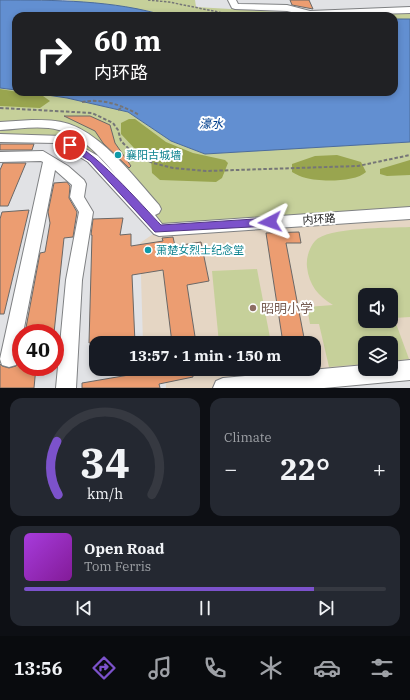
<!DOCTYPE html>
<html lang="en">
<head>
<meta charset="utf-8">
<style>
  :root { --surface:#171b24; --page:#242831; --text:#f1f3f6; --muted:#9ea1a6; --line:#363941; --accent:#7c52cb }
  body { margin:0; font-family:"IBM Plex Serif","Noto Sans SC",serif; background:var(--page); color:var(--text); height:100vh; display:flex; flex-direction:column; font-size:15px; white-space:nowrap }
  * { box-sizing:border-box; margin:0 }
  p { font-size:13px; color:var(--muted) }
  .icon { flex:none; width:22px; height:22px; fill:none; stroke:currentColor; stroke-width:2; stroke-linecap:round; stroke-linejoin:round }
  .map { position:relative; height:388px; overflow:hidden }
  .panel { display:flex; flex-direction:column; gap:10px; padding:10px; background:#0d0f14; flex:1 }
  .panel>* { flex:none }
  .guide { position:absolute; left:12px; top:12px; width:386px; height:84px; border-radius:12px; box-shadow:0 2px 6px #0003; background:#202124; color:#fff; overflow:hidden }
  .controls { position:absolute; left:358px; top:288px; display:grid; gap:8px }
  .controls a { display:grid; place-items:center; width:40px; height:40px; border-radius:8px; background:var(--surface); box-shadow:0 2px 6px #0003; font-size:20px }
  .speed { position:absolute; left:12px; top:324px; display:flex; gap:8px; font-size:20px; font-weight:700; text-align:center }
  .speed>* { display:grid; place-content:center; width:52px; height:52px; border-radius:50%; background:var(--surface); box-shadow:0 2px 6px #0003; line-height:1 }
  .speed .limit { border:6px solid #d22; background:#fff; color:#111 }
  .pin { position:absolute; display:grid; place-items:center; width:34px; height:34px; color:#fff; margin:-17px; border:2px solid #fff; border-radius:50%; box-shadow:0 1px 4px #0007 }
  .me { position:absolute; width:44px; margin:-22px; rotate:266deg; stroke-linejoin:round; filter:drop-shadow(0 0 3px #0008) }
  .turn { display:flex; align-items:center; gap:14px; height:84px; padding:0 16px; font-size:18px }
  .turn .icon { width:52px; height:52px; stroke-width:2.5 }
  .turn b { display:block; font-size:28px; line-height:34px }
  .big { font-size:30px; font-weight:700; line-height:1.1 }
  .panel .card { flex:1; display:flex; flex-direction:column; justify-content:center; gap:6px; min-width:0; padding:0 14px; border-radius:12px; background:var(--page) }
  .panel .dial { align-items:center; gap:0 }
  .dial svg { height:104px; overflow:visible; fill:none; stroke:var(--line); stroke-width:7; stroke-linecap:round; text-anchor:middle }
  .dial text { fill:var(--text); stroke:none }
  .song { display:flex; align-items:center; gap:12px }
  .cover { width:48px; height:48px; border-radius:6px; background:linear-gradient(135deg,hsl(280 70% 55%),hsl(290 70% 35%)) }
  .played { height:4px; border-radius:2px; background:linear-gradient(90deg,var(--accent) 80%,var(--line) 80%) }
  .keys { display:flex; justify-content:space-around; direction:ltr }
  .heat { display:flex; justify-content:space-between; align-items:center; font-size:22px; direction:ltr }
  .panel .tiles { flex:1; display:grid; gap:10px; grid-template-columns:1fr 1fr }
  .card:last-child { grid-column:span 2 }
  .trip { position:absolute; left:89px; top:336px; width:232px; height:40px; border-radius:12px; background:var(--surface); box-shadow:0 2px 6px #0003; font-weight:700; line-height:40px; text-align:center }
  .menu { display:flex; height:64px; justify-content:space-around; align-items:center; background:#090b0e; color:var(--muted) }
  .menu .icon { width:28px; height:28px }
  .menu .active { color:var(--accent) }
  .menu b { font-size:18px; color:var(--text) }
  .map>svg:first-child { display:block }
  .education { fill:#e5d6c4; fill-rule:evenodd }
  .green { fill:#c6d09a; fill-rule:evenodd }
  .forest { fill:#99a54f }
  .water { fill:#628fd1; stroke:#4c6c9a }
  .building { fill:#ec9d71; stroke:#6a6867 }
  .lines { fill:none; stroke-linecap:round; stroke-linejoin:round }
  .minor-casing { stroke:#7f8183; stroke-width:2 }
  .path-far1 { stroke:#757577; stroke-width:1.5; stroke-dasharray:2.5 1.5; stroke-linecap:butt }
  .path { stroke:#757577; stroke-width:2; stroke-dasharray:3.5 2; stroke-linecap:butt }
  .minor { fill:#fff; fill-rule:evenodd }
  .route { fill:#7c52cb; stroke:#513584 }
  .culture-dot { fill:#0f9aa8; stroke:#fff; stroke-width:1.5 }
  .education-dot { fill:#8d6e63; stroke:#fff; stroke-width:1.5 }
  .labels { text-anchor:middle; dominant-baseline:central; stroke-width:4; stroke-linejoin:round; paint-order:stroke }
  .culture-label { font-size:11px; fill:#0d838f; stroke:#fff; text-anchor:start }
  .street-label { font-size:11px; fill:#19191a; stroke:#fff }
  .water-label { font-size:12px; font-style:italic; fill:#003f8d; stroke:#fff }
  .near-education-label { font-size:13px; fill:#785e54; stroke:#fff; text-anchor:start }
</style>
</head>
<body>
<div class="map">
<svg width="410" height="388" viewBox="0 0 410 388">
  <rect width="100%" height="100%" fill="#e1e2e5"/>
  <path class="education" d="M410,213V370L223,388H166L165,369H314V343H143L140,243L159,230ZM365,295H391V321H365ZM365,343H391V369H365Z"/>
  <g class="green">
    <polygon points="66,0 195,0 196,7 298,13 410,7 410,19 394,19 394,16 166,16 149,11"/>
    <polygon points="0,88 16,90 16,92 28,92 67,98 128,112 171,141 205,154 410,142 410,213 159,230 93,159 59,139 0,138"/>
    <path d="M410,227V317L394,318L409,359L391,361V343H365V364L329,367L319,324H310L307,307L333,305C318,296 309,285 307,267C306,258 309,248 315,241C327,227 390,228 410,227ZM365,295H391V321H365Z"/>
    <polygon points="257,269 271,343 219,343 212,271"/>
  </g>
  <g class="forest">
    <polygon points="0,89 43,96 50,101 40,108 0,106"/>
    <polygon points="129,119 135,119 166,142 193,153 225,160 228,163 222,178 216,182 160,180 152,173 151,158 135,149 121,134 121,123"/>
    <path d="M337,155L361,162L366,172C356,182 320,182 306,178C301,177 296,174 292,172V164L315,156Z"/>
    <polygon points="410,160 410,175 387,176 380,174 380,169"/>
  </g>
  <g class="water">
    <path d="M0,0C54,0 114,0 166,16H16V90L0,88Z"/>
    <polygon points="394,19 410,19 410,142 205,154 171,141 128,112 67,98 27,92 394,92"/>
  </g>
  <g class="building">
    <polygon points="290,0 309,0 313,9 292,5"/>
    <polygon points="64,116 90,116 110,125 115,143 131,166 129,168 103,143 95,131"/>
    <polygon points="0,144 34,144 32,150 0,150"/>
    <polygon points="3,163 26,163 8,206 0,206 0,170"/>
    <polygon points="67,182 70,186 69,198 77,212 73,237 64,238 54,333 25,333 40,253 45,252 50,223 48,212 54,183"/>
    <polygon points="29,210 4,314 0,314 0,219 2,212"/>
    <polygon points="123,218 120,235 131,234 131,246 163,241 162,238 173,237 175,246 201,242 209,281 187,285 196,343 172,343 163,270 132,275 135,343 89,343 92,235 91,235 93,219"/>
    <polygon points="299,232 301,243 286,243 305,343 283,343 266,233"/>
    <polygon points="21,351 21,367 36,367 34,388 0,388 0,364 2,366 9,368 16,366"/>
    <polygon points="164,369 192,369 193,377 159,384 160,388 82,388 82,383"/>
  </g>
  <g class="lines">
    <g class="minor-casing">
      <g id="minor">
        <polygon points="228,0 236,0 238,4 287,5 310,11 410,7 410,13 308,16 287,11 235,9 232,8"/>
        <path d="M32,120C45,120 57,120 69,124C104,136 135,178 159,205L161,209L159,213L155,215L162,224L410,207V219L159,236L154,234L88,162L57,143L0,142V134L63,136L98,156L117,176C102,159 82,135 59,130C40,125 19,129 0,130V122Z"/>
        <polygon points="43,151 68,166 84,180 86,184 84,197 93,212 82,280 76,388 56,388 66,280 79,212 70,197 72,185 55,170 23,333 21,333 21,345 16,365 9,367 2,365 0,359 43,162 41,161 0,162 0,152"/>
        <polygon points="410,360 410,380 324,388 213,388 216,381 223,378 365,365 365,369 391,369 391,362"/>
      </g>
    </g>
    <polyline class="path-far1" points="148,0 169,2 233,15"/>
    <g class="path">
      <path d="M82,102C102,98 122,105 139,115"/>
      <polyline points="0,108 92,113 113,123 118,130 121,141 135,155 153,163 173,168 206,171 358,166 410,155"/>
      <polyline points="118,110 123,107"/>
    </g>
    <use href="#minor" class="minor"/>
  </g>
  <path class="route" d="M67,143C85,139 147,211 161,225L270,218L275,222L270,226L155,232L90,161L67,147Z"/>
  <g class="culture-dot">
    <circle cx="118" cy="155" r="4"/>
    <circle cx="148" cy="250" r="4"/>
  </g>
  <circle class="education-dot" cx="253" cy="308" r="4"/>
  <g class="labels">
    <g class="culture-label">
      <text x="126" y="155">襄阳古城墙</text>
      <text x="156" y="250">萧楚女烈士纪念堂</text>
    </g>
    <g class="street-label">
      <text transform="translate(319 219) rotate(-4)">内环路</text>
    </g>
    <g class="water-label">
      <text x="211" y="123">濠水</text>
    </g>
    <g class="near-education-label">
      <text x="261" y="308">昭明小学</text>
    </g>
  </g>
</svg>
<div class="controls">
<a><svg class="icon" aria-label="sound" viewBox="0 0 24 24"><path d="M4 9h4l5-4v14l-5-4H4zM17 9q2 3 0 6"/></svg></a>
<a><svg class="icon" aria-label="layers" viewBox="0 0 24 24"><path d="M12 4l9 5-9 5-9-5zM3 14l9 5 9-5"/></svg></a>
</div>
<div class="speed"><div class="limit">40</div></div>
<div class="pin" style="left:70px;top:145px;background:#d93025"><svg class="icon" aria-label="arrive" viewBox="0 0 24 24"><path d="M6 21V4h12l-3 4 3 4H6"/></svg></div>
<svg class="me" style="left:270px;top:222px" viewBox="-20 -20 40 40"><path d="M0-17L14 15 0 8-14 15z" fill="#7c52cb" stroke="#fff" stroke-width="4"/></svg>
<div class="trip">13:57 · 1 min · 150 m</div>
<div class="guide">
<div class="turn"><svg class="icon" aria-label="right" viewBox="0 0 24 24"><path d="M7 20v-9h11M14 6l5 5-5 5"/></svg><div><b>60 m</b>内环路</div></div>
</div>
</div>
<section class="panel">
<div class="tiles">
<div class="card dial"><svg viewBox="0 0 100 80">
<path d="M14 69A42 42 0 1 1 86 69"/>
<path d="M14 69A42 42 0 0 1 13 28" stroke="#7c52cb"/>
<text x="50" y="56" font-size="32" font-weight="700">34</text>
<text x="50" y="72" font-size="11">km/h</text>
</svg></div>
<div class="card"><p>Climate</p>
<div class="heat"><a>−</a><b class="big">22°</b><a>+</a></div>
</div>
<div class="card">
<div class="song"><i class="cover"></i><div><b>Open Road</b><p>Tom Ferris</p></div></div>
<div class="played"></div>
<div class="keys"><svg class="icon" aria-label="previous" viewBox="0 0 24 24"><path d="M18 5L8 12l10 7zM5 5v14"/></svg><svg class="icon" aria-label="pause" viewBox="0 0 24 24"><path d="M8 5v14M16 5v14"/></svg><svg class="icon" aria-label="next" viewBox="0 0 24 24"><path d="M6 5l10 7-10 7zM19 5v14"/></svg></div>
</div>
</div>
</section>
<nav class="menu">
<b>13:56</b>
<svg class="icon active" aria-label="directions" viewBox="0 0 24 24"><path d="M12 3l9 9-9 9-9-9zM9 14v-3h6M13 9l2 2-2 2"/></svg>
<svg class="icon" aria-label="music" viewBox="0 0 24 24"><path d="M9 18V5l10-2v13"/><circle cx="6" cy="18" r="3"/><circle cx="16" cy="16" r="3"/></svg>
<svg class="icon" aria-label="phone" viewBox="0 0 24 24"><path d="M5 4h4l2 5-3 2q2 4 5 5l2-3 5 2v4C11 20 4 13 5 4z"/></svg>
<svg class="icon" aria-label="climate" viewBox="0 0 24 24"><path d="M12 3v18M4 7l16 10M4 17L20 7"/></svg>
<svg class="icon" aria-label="car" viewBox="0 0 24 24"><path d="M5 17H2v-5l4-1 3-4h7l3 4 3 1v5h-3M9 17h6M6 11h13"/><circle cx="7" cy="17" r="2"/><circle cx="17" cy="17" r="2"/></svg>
<svg class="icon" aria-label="filters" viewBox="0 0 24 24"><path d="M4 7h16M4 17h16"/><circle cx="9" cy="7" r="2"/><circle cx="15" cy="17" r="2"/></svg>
</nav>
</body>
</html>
